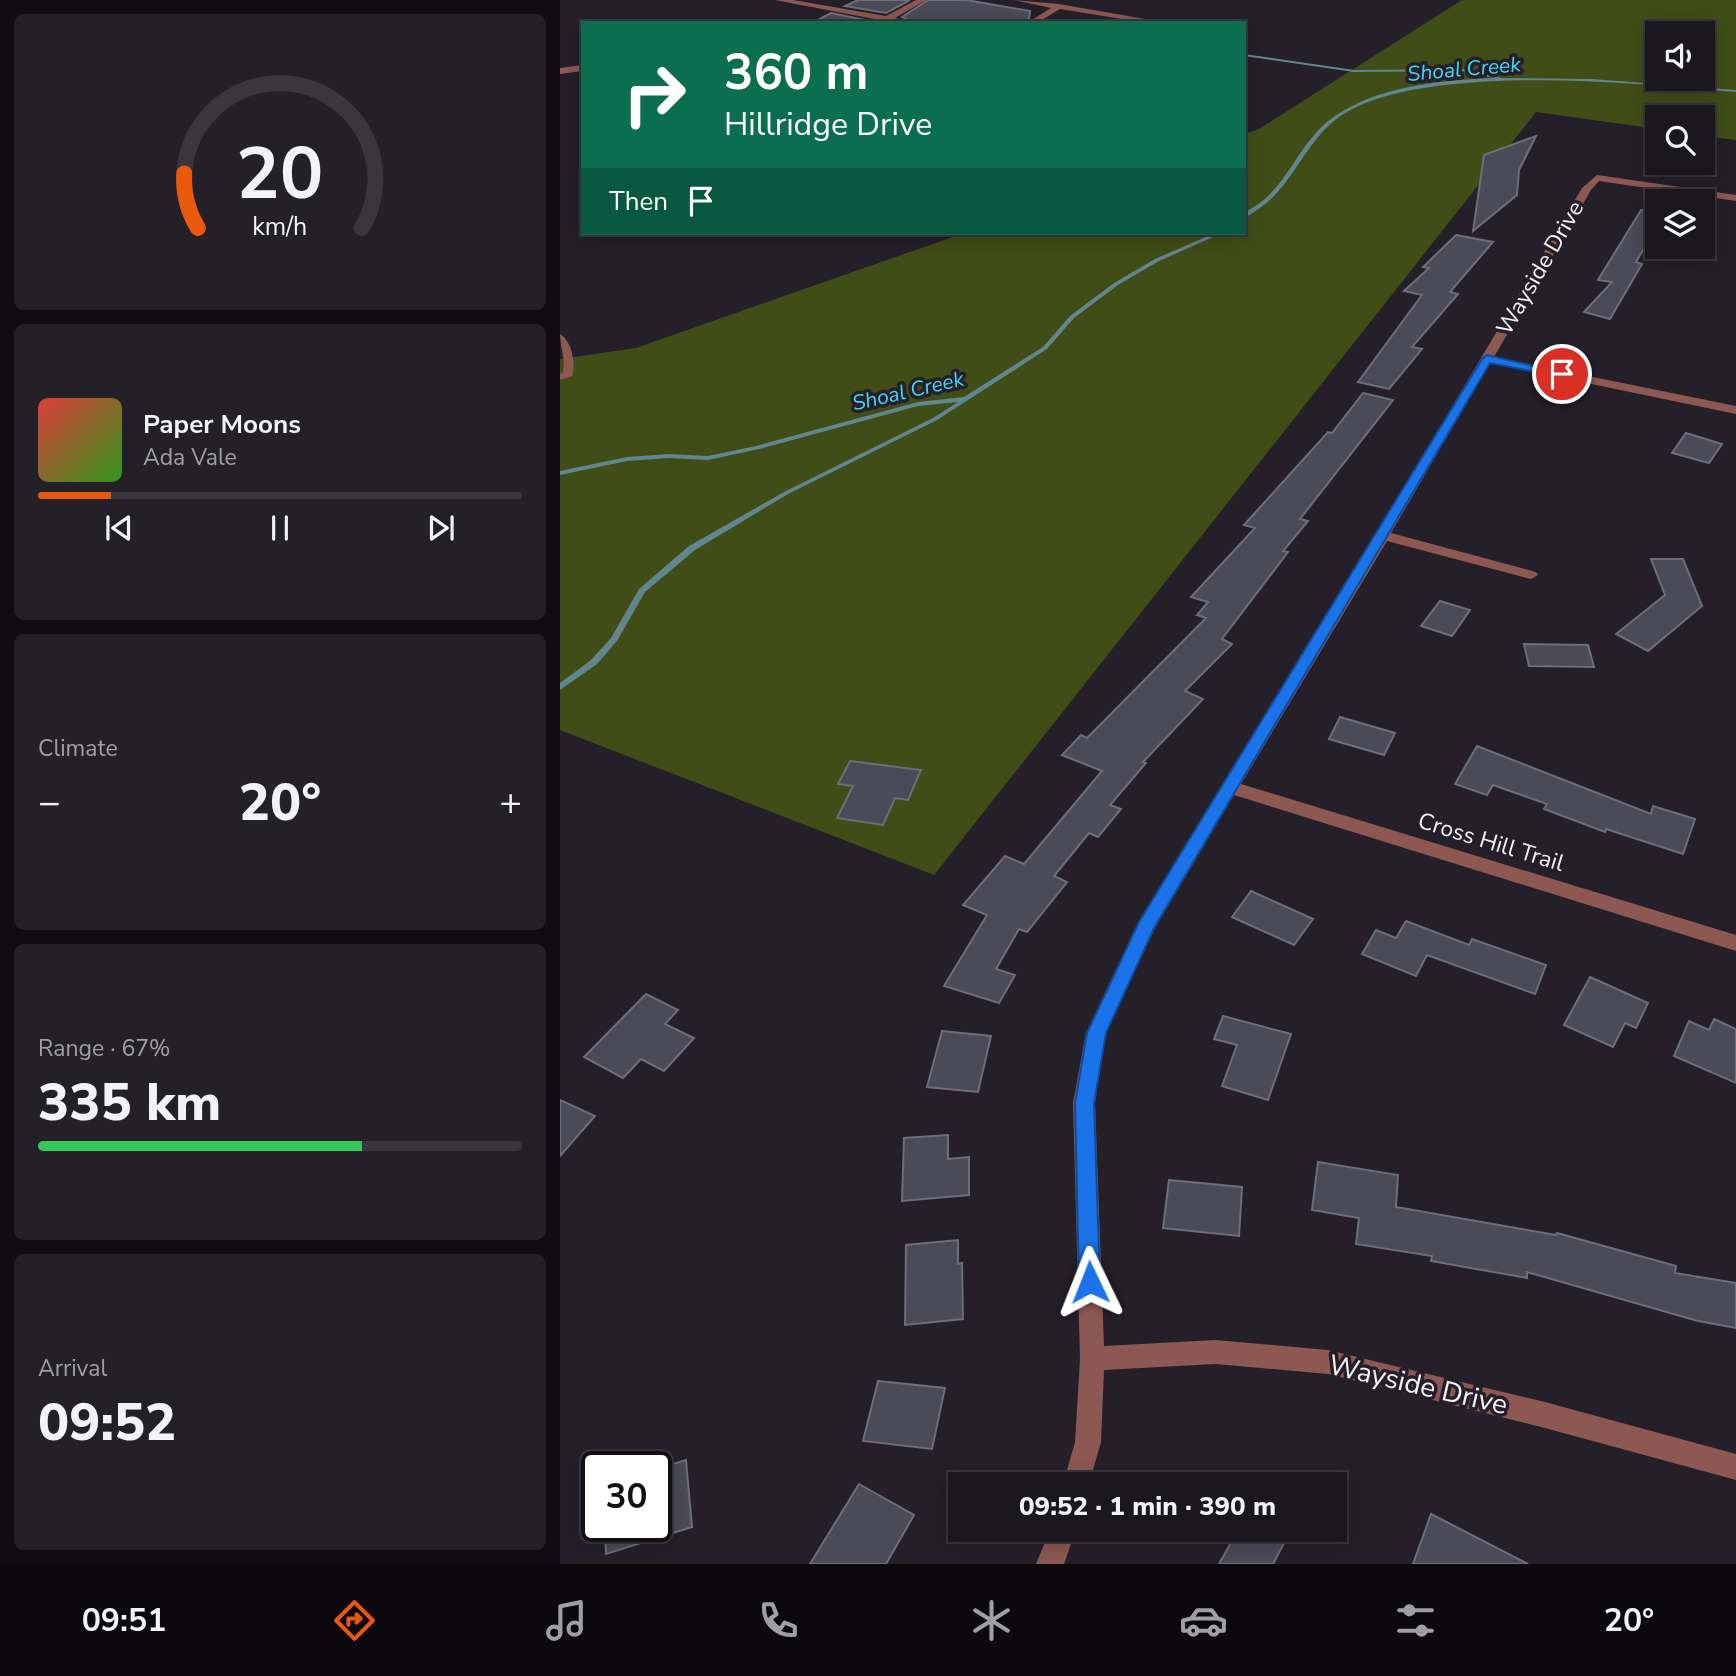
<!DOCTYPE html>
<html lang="en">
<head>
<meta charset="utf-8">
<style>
  :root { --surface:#1b171f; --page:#242028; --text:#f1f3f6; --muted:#a09fa4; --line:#39363d; --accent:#ea580c }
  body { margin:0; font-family:"Nunito Sans",sans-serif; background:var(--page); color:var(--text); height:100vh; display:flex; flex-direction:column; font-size:26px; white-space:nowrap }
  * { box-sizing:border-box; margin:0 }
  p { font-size:23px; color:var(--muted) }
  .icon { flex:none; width:38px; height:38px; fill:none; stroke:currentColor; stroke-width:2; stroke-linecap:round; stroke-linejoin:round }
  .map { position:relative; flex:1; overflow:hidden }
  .details { display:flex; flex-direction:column; gap:14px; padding:14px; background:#0f0d11; width:560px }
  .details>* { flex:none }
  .top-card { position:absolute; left:21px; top:21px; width:665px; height:214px; border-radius:0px; box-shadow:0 4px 18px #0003,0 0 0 2px var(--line); background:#0b6e4f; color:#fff; overflow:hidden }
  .buttons { position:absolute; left:1085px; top:21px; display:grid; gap:14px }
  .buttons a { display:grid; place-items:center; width:70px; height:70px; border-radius:0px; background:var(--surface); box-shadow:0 4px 18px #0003,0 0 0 2px var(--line); font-size:35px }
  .speed { position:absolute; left:21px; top:1451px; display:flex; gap:14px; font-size:35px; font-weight:700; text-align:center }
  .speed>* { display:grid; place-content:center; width:91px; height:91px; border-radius:50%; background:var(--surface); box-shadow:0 4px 18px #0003,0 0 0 2px var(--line); line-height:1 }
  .speed .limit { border:4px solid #111; border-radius:10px; background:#fff; color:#111 }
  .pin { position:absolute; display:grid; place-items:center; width:60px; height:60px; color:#fff; margin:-30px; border:4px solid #fff; border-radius:50%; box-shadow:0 2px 7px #0007 }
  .me { position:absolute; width:77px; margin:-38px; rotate:358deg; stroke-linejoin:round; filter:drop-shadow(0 0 5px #0008) }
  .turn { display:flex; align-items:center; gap:24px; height:147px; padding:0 28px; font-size:32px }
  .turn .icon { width:91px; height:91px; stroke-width:2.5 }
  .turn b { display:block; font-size:49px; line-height:60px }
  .then { display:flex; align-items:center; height:66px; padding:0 28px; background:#0003; gap:14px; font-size:26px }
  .big { font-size:52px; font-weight:800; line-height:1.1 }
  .details .card { flex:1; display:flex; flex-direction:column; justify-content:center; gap:10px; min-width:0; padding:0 24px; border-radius:10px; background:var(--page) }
  .details .dial { align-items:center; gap:0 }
  .dial svg { height:182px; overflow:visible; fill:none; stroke:var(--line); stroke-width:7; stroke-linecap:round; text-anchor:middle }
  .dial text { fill:var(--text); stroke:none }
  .song { display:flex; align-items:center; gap:21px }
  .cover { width:84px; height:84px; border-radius:10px; background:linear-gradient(135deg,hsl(0 70% 55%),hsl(110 70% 35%)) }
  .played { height:7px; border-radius:4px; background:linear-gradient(90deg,var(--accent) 15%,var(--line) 15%) }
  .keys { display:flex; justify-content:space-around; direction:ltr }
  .heat { display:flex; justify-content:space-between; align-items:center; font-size:38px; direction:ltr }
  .charge { height:10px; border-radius:5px; background:linear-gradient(90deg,#34c759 67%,var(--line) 0) }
  .trip { position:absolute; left:388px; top:1472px; width:399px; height:70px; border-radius:0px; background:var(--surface); box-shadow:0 4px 18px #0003,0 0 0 2px var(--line); font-weight:800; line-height:70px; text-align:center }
  .tabs { display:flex; height:112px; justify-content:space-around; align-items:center; background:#0b090c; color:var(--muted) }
  .tabs .icon { width:49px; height:49px }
  .tabs .selected { color:var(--accent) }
  .tabs b { font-size:32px; color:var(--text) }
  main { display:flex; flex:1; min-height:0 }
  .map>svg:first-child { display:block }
  .forest { fill:#414d17; fill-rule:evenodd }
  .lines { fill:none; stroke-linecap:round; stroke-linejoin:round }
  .stream { fill:#61868f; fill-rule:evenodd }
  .building { fill:#4a4b57; stroke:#6c6e7a; stroke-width:2 }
  .lane { fill:#8c5851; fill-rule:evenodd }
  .street { fill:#8c5851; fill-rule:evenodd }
  .route { fill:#1a73e8; stroke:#114b97; stroke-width:2 }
  .labels { text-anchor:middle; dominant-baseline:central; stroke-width:7; stroke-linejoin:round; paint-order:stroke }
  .far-water-label { font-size:21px; font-style:italic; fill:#42d8f5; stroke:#241f29 }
  .street-label { font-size:23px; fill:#f3f0f7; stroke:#241f29 }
  .near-street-label { font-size:28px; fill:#f3f0f7; stroke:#241f29 }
</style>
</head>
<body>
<main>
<section class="details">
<div class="card dial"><svg viewBox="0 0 100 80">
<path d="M14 69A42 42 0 1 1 86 69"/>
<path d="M14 69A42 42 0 0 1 8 45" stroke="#ea580c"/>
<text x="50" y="56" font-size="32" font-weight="700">20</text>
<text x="50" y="72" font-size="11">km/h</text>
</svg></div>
<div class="card">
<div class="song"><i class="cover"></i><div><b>Paper Moons</b><p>Ada Vale</p></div></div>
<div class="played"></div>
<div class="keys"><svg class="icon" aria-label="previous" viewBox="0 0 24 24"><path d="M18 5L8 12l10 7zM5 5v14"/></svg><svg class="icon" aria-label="pause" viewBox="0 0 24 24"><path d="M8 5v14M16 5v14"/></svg><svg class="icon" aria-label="next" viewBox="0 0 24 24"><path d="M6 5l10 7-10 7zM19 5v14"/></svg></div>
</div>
<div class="card"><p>Climate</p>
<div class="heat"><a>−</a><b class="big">20°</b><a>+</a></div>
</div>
<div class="card"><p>Range · 67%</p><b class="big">335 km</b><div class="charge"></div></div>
<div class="card"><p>Arrival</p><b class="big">09:52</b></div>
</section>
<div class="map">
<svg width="1176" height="1564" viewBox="0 0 1176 1564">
  <rect width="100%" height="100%" fill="#241f29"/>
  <path class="forest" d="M902,0H1176V140L1143,136V117H1097V129L976,112L374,875L0,730V359L76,348L404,233H684V134L699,129ZM1097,33H1143V79H1097Z"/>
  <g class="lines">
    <g class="stream">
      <path d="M684,54L794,70L903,69L941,78L1032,79L1176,90V92C1082,84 988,75 894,84C858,88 819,94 787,112C753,131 740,169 714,196C706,204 695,212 684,218V213C693,207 703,202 710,194C728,176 738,153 755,134C795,88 877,80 935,78L903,71L794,72L684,56Z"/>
      <polygon points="655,233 662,233 599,261 558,285 514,318 487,349 377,420 228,494 135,550 85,592 57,641 37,664 0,690 0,683 31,660 51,638 79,589 129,546 224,492 373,418 398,402 358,406 199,449 148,460 109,458 67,461 0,475 0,471 67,457 109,454 148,456 196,446 358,402 404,397 483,347 510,316 554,283 595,259"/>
    </g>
  </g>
  <g class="building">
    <polygon points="298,0 350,0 326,13 285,6"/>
    <polygon points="368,0 406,0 470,11 469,19 464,23 356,23 342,17"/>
    <polygon points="271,13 320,23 252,23"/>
    <polygon points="976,136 959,170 957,195 913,231 924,155"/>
    <polygon points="1081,210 1097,213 1097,226 1076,262 1082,264 1050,319 1024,312 1052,282 1038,280"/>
    <polygon points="896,235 933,242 890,292 898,294 852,347 862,349 829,389 798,382 862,295 844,291 869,268 863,267"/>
    <polygon points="803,393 833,400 740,519 748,521 723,551 728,552 662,639 672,644 625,691 643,699 583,762 586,763 550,805 561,809 538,837 529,833 494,876 507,882 467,932 459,929 436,969 455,975 439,1003 384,986 427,915 403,905 445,856 464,864 542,771 502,755 521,735 527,738 646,618 637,615 648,602 631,597 695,528 684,525 768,432 772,433"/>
    <polygon points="1126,433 1162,444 1149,463 1112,453"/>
    <polygon points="1091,559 1123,559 1142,606 1088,651 1056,634 1105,595"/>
    <polygon points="880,601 910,610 892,636 861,626"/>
    <polygon points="964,644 1028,645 1034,667 969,666"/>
    <polygon points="780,717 835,733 824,755 769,739"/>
    <polygon points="917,746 1091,814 1093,806 1135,819 1123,854 1046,829 1045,832 984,809 987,804 933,785 927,795 895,784"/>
    <polygon points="290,761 361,770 348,800 335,798 323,825 277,818 293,786 278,784"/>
    <polygon points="691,891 753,919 734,945 672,917"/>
    <polygon points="846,921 909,945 912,939 986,965 975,994 867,955 856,976 802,954 816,930 836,938"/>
    <polygon points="1030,977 1088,1003 1076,1028 1065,1023 1053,1047 1004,1025"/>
    <polygon points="86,994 118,1010 105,1024 134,1038 104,1071 81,1059 63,1078 24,1057"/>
    <polygon points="663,1016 731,1034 708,1100 662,1086 677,1045 654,1039"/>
    <polygon points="1154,1019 1176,1029 1176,1083 1114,1056 1129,1021 1149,1030"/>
    <polygon points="382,1031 431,1036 418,1092 367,1087"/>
    <polygon points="0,1100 35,1116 0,1156"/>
    <polygon points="388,1135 388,1159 409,1157 409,1195 342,1201 344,1138"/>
    <polygon points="758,1162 838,1175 836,1207 996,1235 997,1233 1116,1266 1115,1273 1176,1283 1176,1328 1138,1321 967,1272 967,1278 871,1261 872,1256 796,1244 799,1218 752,1210"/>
    <polygon points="609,1180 682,1187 679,1236 603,1228"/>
    <polygon points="398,1240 398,1264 402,1263 403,1319 345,1325 346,1245"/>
    <polygon points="318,1381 385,1388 372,1449 303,1441"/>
    <polygon points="126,1460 132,1527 46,1554 45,1526 96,1526 96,1469"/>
    <polygon points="299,1484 354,1515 326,1564 250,1564"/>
    <polygon points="871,1514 968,1564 853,1564"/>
    <polygon points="678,1530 731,1530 713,1564 659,1564"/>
  </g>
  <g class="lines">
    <path class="lane" d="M0,334C12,341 16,364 12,376L0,380V374L3,372C6,360 0,347 0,334Z"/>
    <g class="street">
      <polygon points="215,0 233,0 326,16 356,0 366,0 335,18 354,23 335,23"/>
      <polygon points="454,0 499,4 608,23 587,23 500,9 477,23 467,23 491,8"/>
      <polygon points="23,65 23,71 0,74 0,68"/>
      <polygon points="1037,175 1176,195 1176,201 1039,181 1031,190 934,357 1176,406 1176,414 930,363 831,533 976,572 978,575 971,579 827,541 681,784 1176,935 1176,951 674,795 595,928 546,1033 535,1103 544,1346 655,1340 768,1350 985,1402 1176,1454 1176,1480 985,1428 768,1374 655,1364 544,1370 541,1442 529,1484 503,1484 515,1442 520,1359 513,1103 526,1033 579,921 816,535 1022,188"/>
      <polygon points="490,1530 516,1530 504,1564 476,1564"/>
    </g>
  </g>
  <polygon class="route" points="927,355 1007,374 1002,377 930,363 594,928 546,1033 534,1103 540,1282 537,1289 530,1292 522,1289 519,1282 515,1103 527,1033 579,922 922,359"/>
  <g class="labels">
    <g class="far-water-label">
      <text transform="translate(904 69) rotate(-5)">Shoal Creek</text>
      <text transform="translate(348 391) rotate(-13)">Shoal Creek</text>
    </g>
    <g class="street-label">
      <text transform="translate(980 268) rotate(-60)">Wayside Drive</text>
      <text transform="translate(931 842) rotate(17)">Cross Hill Trail</text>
    </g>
    <g class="near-street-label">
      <text transform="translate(858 1385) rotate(13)">Wayside Drive</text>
    </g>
  </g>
</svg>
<div class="buttons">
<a><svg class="icon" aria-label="sound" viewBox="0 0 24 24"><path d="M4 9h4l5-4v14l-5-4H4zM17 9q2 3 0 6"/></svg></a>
<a><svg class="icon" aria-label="search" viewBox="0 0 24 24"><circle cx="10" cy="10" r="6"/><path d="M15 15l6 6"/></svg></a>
<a><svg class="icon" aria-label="layers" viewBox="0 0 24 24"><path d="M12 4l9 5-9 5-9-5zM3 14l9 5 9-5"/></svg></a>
</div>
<div class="speed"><div class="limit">30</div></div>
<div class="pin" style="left:1002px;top:374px;background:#d93025"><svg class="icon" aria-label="arrive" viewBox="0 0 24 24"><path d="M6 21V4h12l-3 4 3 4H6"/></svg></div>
<svg class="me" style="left:530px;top:1282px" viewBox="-20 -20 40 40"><path d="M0-17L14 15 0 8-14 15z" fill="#1a73e8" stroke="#fff" stroke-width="4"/></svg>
<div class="trip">09:52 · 1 min · 390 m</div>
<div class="top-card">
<div class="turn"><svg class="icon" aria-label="right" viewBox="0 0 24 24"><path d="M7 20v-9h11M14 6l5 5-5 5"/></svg><div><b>360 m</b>Hillridge Drive</div></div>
<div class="then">Then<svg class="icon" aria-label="arrive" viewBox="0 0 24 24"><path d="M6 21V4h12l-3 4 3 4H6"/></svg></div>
</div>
</div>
</main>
<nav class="tabs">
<b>09:51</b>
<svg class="icon selected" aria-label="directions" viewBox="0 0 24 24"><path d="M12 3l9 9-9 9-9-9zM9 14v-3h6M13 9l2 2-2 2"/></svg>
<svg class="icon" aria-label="music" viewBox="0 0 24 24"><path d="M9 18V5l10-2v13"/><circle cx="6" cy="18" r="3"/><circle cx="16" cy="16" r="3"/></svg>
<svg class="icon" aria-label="phone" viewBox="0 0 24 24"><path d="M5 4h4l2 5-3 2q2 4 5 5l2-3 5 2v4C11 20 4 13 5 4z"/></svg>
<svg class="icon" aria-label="climate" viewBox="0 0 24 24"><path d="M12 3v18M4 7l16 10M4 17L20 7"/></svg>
<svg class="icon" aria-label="car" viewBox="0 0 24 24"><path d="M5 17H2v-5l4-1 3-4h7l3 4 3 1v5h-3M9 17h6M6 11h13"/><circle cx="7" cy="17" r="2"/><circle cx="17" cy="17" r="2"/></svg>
<svg class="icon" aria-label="filters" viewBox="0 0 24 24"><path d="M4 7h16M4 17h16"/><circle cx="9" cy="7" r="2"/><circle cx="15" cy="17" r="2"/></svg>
<b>20°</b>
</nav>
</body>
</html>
